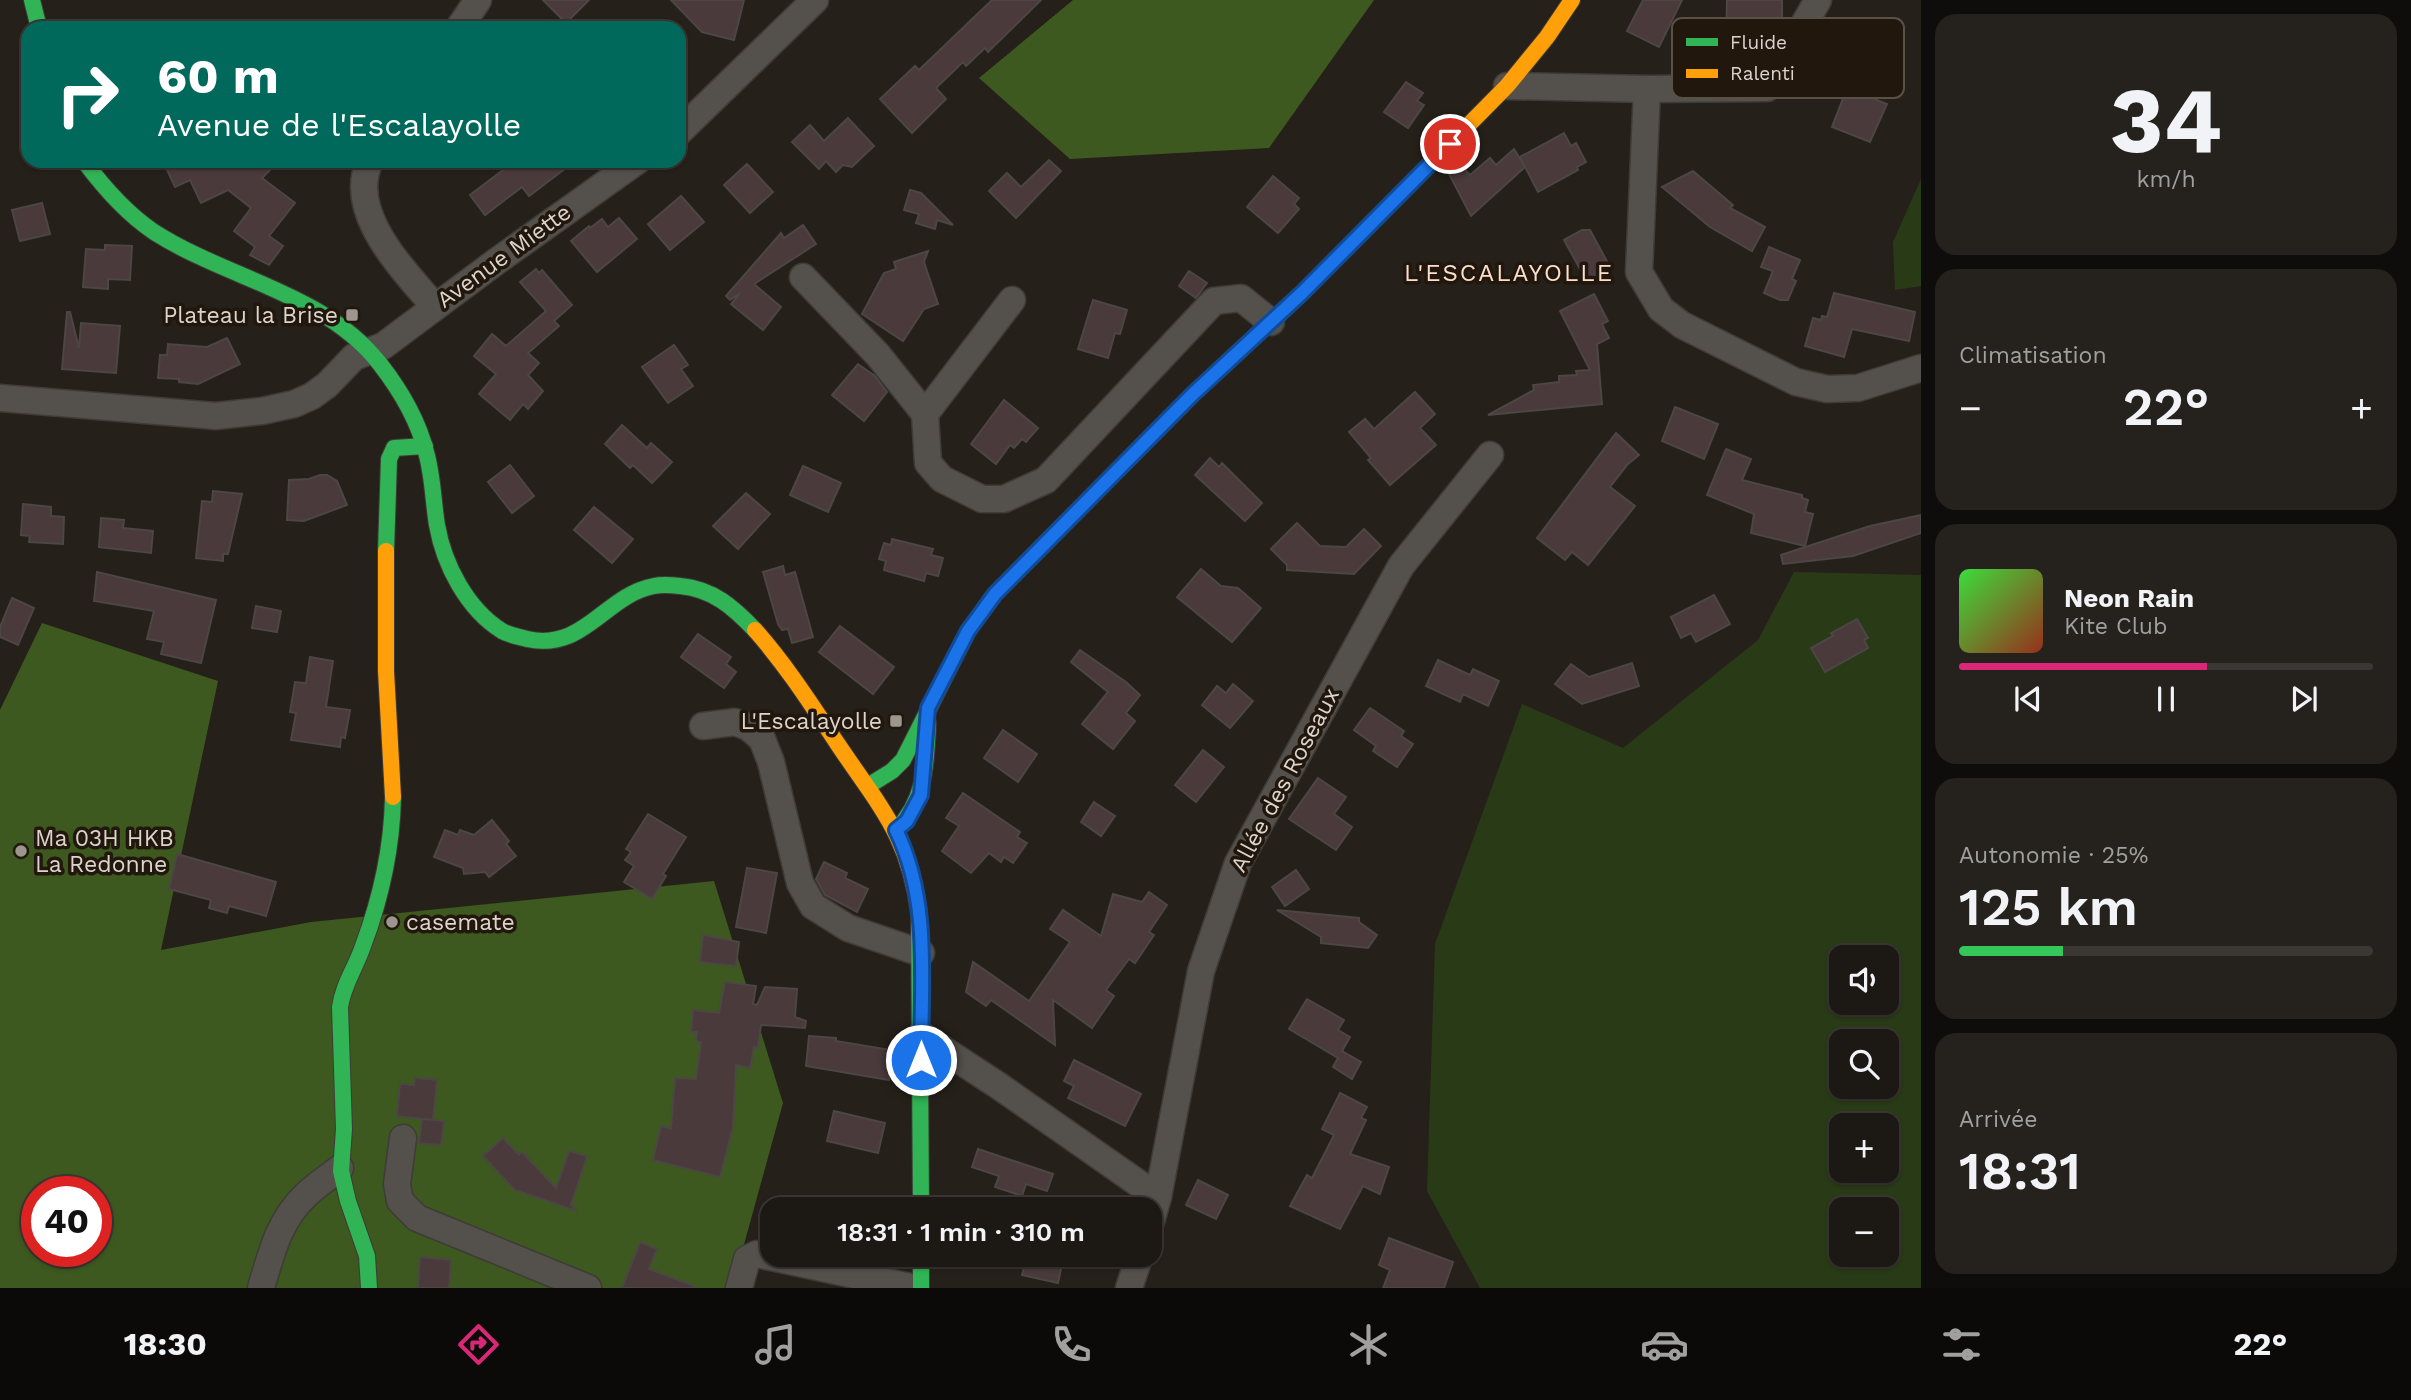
<!DOCTYPE html>
<html lang="fr">
<head>
<meta charset="utf-8">
<style>
  :root { --surface:#1c1814; --page:#25211d; --text:#f1f3f6; --muted:#a0a0a0; --line:#3a3734; --accent:#db2777 }
  body { margin:0; font-family:"Work Sans",sans-serif; background:var(--page); color:var(--text); height:100vh; display:flex; flex-direction:column; font-size:26px; white-space:nowrap }
  * { box-sizing:border-box; margin:0 }
  p { font-size:23px; color:var(--muted) }
  .icon { flex:none; width:38px; height:38px; fill:none; stroke:currentColor; stroke-width:2; stroke-linecap:round; stroke-linejoin:round }
  .map { position:relative; flex:1; overflow:hidden }
  .sheet { display:flex; flex-direction:column; gap:14px; padding:14px; background:#0f0d0b; width:490px }
  .sheet>* { flex:none }
  .guide { position:absolute; left:21px; top:21px; width:665px; height:147px; border-radius:21px; box-shadow:0 2px 5px #0004,0 0 0 2px var(--line); background:#00695c; color:#fff; overflow:hidden }
  .buttons { position:absolute; left:1829px; top:945px; display:grid; gap:14px }
  .buttons a { display:grid; place-items:center; width:70px; height:70px; border-radius:14px; background:var(--surface); box-shadow:0 2px 5px #0004,0 0 0 2px var(--line); font-size:35px }
  .speed { position:absolute; left:21px; top:1176px; display:flex; gap:14px; font-size:35px; font-weight:700; text-align:center }
  .speed>* { display:grid; place-content:center; width:91px; height:91px; border-radius:50%; background:var(--surface); box-shadow:0 2px 5px #0004,0 0 0 2px var(--line); line-height:1 }
  .speed .limit { border:10px solid #d22; background:#fff; color:#111 }
  .pin { position:absolute; display:grid; place-items:center; width:60px; height:60px; color:#fff; margin:-30px; border:4px solid #fff; border-radius:50%; box-shadow:0 2px 7px #0007 }
  .me { position:absolute; width:77px; margin:-38px; rotate:0deg; stroke-linejoin:round; filter:drop-shadow(0 0 5px #0008) }
  .turn { display:flex; align-items:center; gap:24px; height:147px; padding:0 21px; font-size:32px }
  .turn .icon { width:91px; height:91px; stroke-width:2.5 }
  .turn b { display:block; font-size:49px; line-height:60px }
  .big { font-size:52px; font-weight:600; line-height:1.1 }
  .sheet .card { flex:1; display:flex; flex-direction:column; justify-content:center; gap:10px; min-width:0; padding:0 24px; border-radius:21px; background:var(--page) }
  .sheet .dial { align-items:center; gap:0 }
  .dial b { font-size:91px; line-height:1 }
  .song { display:flex; align-items:center; gap:21px }
  .cover { width:84px; height:84px; border-radius:10px; background:linear-gradient(135deg,hsl(120 70% 55%),hsl(10 70% 35%)) }
  .played { height:7px; border-radius:4px; background:linear-gradient(90deg,var(--accent) 60%,var(--line) 60%) }
  .keys { display:flex; justify-content:space-around; direction:ltr }
  .heat { display:flex; justify-content:space-between; align-items:center; font-size:38px; direction:ltr }
  .charge { height:10px; border-radius:5px; background:linear-gradient(90deg,#34c759 25%,var(--line) 0) }
  .trip { position:absolute; left:760px; top:1197px; width:402px; height:70px; border-radius:21px; background:var(--surface); box-shadow:0 2px 5px #0004,0 0 0 2px var(--line); font-weight:600; line-height:70px; text-align:center }
  .tabs { display:flex; height:112px; justify-content:space-around; align-items:center; background:#0b0a08; color:var(--muted) }
  .tabs .icon { width:49px; height:49px }
  .tabs .selected { color:var(--accent) }
  .tabs b { font-size:32px; color:var(--text) }
  main { display:flex; flex:1; min-height:0 }
  .map>svg:first-child { display:block }
  .green { fill:#293a17; fill-rule:evenodd }
  .forest { fill:#3d591f; fill-rule:evenodd }
  .building { fill:#4a3a3c; stroke:#4c4644; stroke-width:2 }
  .lines { fill:none; stroke-linecap:round; stroke-linejoin:round }
  .street-casing { stroke:#3f3b36; stroke-width:29 }
  .fast-casing { stroke:#3f3b36; stroke-width:18 }
  .slow-casing { stroke:#3f3b36; stroke-width:18 }
  .street { stroke:#54504b; stroke-width:26 }
  .fast { stroke:#30b455; stroke-width:16 }
  .slow { stroke:#ff9f0a; stroke-width:16 }
  .route-casing { stroke:#114b97; stroke-width:18 }
  .route { stroke:#1a73e8; stroke-width:12 }
  .poi-dot { fill:#9c968e; stroke:#21170c; stroke-width:2.5 }
  .labels { text-anchor:middle; dominant-baseline:central; stroke-width:7; stroke-linejoin:round; paint-order:stroke }
  .street-label { font-size:23px; fill:#dcd5cd; stroke:#21170c }
  .poi-label { font-size:23px; fill:#dcd5cd; stroke:#21170c; text-anchor:end }
  .neighbourhood-label { font-size:24px; letter-spacing:2px; fill:#fbdecc; stroke:#21170c }
  .key { fill:#21170c; stroke:#595046; stroke-width:2 }
  .key-label { font-size:19px; fill:#dcd5cd }
</style>
</head>
<body>
<main>
<div class="map">
<svg width="1921" height="1288" viewBox="0 0 1921 1288">
  <rect width="100%" height="100%" fill="#26201a"/>
  <g class="green">
    <polygon points="1921,179 1921,286 1895,290 1893,242"/>
    <path d="M1794,572L1921,575V1288H1480L1427,1191L1435,944L1522,704L1623,748L1758,640ZM1841,957H1886V1003H1841ZM1841,1041H1886V1087H1841ZM1841,1125H1886V1171H1841ZM1841,1209H1886V1255H1841Z"/>
  </g>
  <g class="forest">
    <polygon points="1073,0 1374,0 1269,148 1070,159 979,78"/>
    <path d="M42,623L218,681L161,950L311,922L714,881L783,1103L732,1288H0V710ZM37,1192H96V1251H37Z"/>
  </g>
  <g class="building">
    <polygon points="543,0 589,0 566,23"/>
    <polygon points="671,0 744,0 734,40 702,32"/>
    <polygon points="992,0 1041,0 988,52 985,48 966,66 963,62 936,88 946,99 912,133 880,99 915,66 919,70"/>
    <polygon points="1643,0 1682,0 1659,47 1627,31"/>
    <polygon points="1727,0 1782,0 1782,25 1775,25 1775,34 1758,33 1758,39 1752,39 1752,51 1726,50"/>
    <polygon points="1406,82 1423,93 1417,101 1424,105 1408,128 1384,112"/>
    <polygon points="1847,88 1887,104 1870,142 1832,127"/>
    <polygon points="848,118 874,146 852,167 843,165 836,172 826,161 819,169 792,142 810,125 824,141"/>
    <polygon points="1564,133 1571,146 1576,143 1586,162 1577,167 1578,170 1538,192 1520,157"/>
    <polygon points="1514,149 1525,167 1471,216 1449,174 1459,164 1470,175 1490,158 1496,165"/>
    <polygon points="1049,160 1061,171 1016,218 989,191 1007,173 1021,187"/>
    <polygon points="181,161 279,161 262,178 295,203 269,236 283,246 269,265 250,255 255,247 234,231 251,208 228,190 201,203 190,180 175,187 167,170 182,163"/>
    <polygon points="515,161 575,161 529,196 522,187 485,215 470,195"/>
    <polygon points="747,164 773,192 750,213 724,185"/>
    <polygon points="1693,171 1733,205 1730,208 1765,227 1752,251 1710,227 1662,187"/>
    <polygon points="1273,176 1299,198 1294,204 1299,209 1278,233 1247,207"/>
    <polygon points="910,190 921,193 953,225 937,220 935,229 916,223 919,214 904,210"/>
    <polygon points="681,196 704,222 670,250 648,224"/>
    <polygon points="42,203 50,234 20,241 12,210"/>
    <polygon points="619,218 637,239 597,272 571,241 589,226 590,228 602,219 608,227"/>
    <polygon points="803,225 816,244 754,284 781,307 763,330 731,304 740,293 730,300 726,296 781,233 784,238"/>
    <polygon points="1582,230 1590,230 1610,267 1586,280 1564,240"/>
    <polygon points="105,245 132,246 130,280 108,279 108,289 83,287 86,249 105,250"/>
    <polygon points="1769,247 1800,260 1792,279 1796,281 1788,300 1780,300 1764,293 1773,271 1761,267"/>
    <polygon points="928,251 924,262 938,304 924,309 903,341 862,314 884,273 896,269 894,262"/>
    <polygon points="536,269 539,273 542,270 572,305 554,321 559,326 528,353 539,363 528,375 543,391 528,409 523,404 510,420 479,394 496,374 474,356 492,334 506,346 546,311 520,282"/>
    <polygon points="1189,271 1207,283 1196,298 1179,286"/>
    <polygon points="1834,293 1915,312 1909,341 1852,329 1844,357 1805,346 1813,318 1821,320 1822,316 1827,317"/>
    <polygon points="1594,294 1608,321 1602,324 1609,338 1597,344 1602,404 1488,415 1534,390 1533,385 1559,382 1559,376 1577,375 1576,371 1590,370 1560,311"/>
    <polygon points="1093,300 1127,310 1120,334 1115,333 1108,358 1078,349"/>
    <polygon points="67,312 70,312 79,348 81,323 120,326 116,373 62,369"/>
    <polygon points="227,338 240,364 198,384 179,382 179,379 158,378 160,355 167,355 168,344 207,347"/>
    <polygon points="674,345 688,365 681,369 693,386 668,403 642,367"/>
    <polygon points="858,364 875,376 887,392 864,421 832,395"/>
    <polygon points="1415,392 1435,414 1420,428 1436,445 1390,485 1368,460 1371,458 1349,432 1365,419 1374,429"/>
    <polygon points="1004,400 1038,428 1026,442 1022,439 1014,448 1010,445 996,464 971,444"/>
    <polygon points="1675,407 1718,424 1704,459 1662,441"/>
    <polygon points="622,425 647,448 651,443 672,462 652,483 633,465 630,468 605,444"/>
    <polygon points="1616,433 1639,455 1628,464 1610,487 1635,506 1588,565 1572,552 1565,560 1537,538"/>
    <polygon points="1726,449 1751,459 1742,480 1802,495 1802,498 1808,500 1805,512 1813,514 1805,546 1751,533 1754,514 1707,495"/>
    <polygon points="1210,458 1219,467 1222,463 1262,503 1245,521 1195,475"/>
    <polygon points="510,465 534,496 512,513 488,482"/>
    <polygon points="803,466 841,483 828,512 790,495"/>
    <polygon points="320,475 327,475 337,481 347,505 304,521 287,520 289,480 309,479"/>
    <polygon points="213,491 242,494 228,554 223,554 223,561 196,558 202,501 212,502"/>
    <polygon points="746,493 770,514 738,549 713,526"/>
    <polygon points="23,504 51,507 51,516 64,517 63,544 29,542 30,536 21,535"/>
    <polygon points="594,507 633,539 612,563 574,530"/>
    <polygon points="1921,515 1921,533 1853,556 1783,564 1781,555 1870,526"/>
    <polygon points="101,518 124,520 123,528 153,531 151,553 99,547"/>
    <polygon points="1297,523 1320,546 1346,547 1364,529 1381,546 1354,574 1287,570 1287,565 1271,549"/>
    <polygon points="892,539 933,549 931,555 943,558 938,576 926,573 924,581 884,570 886,561 879,559 884,543 891,545"/>
    <polygon points="783,566 785,575 795,572 813,637 792,643 788,629 782,630 778,624 763,572"/>
    <polygon points="1201,569 1221,586 1238,588 1261,608 1232,642 1177,597"/>
    <polygon points="97,572 216,600 201,663 161,654 164,642 147,639 154,611 94,601"/>
    <polygon points="1714,595 1730,624 1696,642 1691,633 1681,638 1671,617"/>
    <polygon points="12,598 34,608 18,645 0,637 0,627"/>
    <polygon points="256,606 281,611 277,632 252,628"/>
    <polygon points="1857,619 1868,638 1864,640 1868,648 1825,672 1811,648 1833,636 1831,633"/>
    <polygon points="840,626 894,667 873,694 819,652"/>
    <polygon points="698,634 731,657 726,664 736,672 724,688 681,657"/>
    <polygon points="1080,650 1126,682 1140,695 1126,713 1135,721 1113,749 1082,724 1108,692 1071,662"/>
    <polygon points="310,657 333,661 326,707 350,710 345,738 341,737 340,747 291,740 296,713 290,712 295,682 306,683"/>
    <polygon points="1438,660 1470,675 1473,669 1499,681 1488,706 1463,694 1460,702 1426,686"/>
    <polygon points="1632,663 1639,686 1582,704 1555,684 1571,664 1589,677"/>
    <polygon points="1233,684 1253,701 1230,728 1202,705 1217,686 1226,693"/>
    <polygon points="1370,708 1404,731 1401,736 1413,744 1397,767 1373,751 1376,746 1354,730"/>
    <polygon points="1003,730 1037,754 1018,782 984,758"/>
    <polygon points="1203,750 1224,767 1196,802 1175,785"/>
    <polygon points="1318,778 1346,797 1334,814 1352,827 1336,850 1289,819"/>
    <polygon points="963,793 1020,832 1017,837 1027,843 1013,863 1004,857 1001,862 989,853 971,873 942,851 959,826 946,818"/>
    <polygon points="1094,802 1115,816 1101,836 1081,822"/>
    <polygon points="648,814 686,837 663,874 666,876 652,899 624,882 634,866 625,860 631,852 626,849"/>
    <polygon points="492,820 509,841 506,844 516,856 489,877 485,872 464,874 463,868 434,857 445,830 458,835 460,830 474,835"/>
    <polygon points="177,854 276,882 266,916 229,906 227,913 209,908 211,900 169,889"/>
    <polygon points="824,862 847,873 845,878 868,889 857,912 825,895 816,879"/>
    <polygon points="747,868 777,873 766,933 736,927"/>
    <polygon points="1296,870 1309,889 1285,906 1272,887"/>
    <polygon points="1149,892 1167,905 1149,932 1154,935 1135,963 1129,959 1106,990 1114,996 1092,1028 1053,1000 1055,1045 991,1000 986,1006 966,992 973,962 1029,1001 1070,942 1050,929 1063,910 1101,936 1113,894 1142,902"/>
    <polygon points="1277,910 1359,918 1359,922 1377,935 1368,948 1321,943 1321,937"/>
    <polygon points="703,935 739,942 736,966 700,962"/>
    <polygon points="725,982 756,986 753,1004 757,1005 765,987 797,989 795,1017 806,1021 805,1028 761,1025 758,1048 754,1047 750,1068 736,1065 733,1127 720,1177 653,1160 661,1126 671,1129 675,1078 696,1079 701,1042 696,1041 697,1032 691,1032 693,1010 719,1013"/>
    <polygon points="1307,999 1344,1020 1338,1030 1350,1037 1342,1051 1361,1062 1352,1079 1333,1067 1338,1058 1289,1029"/>
    <polygon points="809,1036 836,1038 836,1041 891,1050 889,1080 806,1066"/>
    <polygon points="1074,1060 1141,1094 1125,1126 1068,1098 1074,1086 1064,1081"/>
    <polygon points="415,1078 437,1080 433,1120 397,1116 400,1084 414,1085"/>
    <polygon points="1340,1093 1367,1107 1361,1118 1366,1120 1350,1154 1389,1167 1380,1194 1363,1186 1340,1229 1290,1206 1307,1175 1312,1178 1334,1135 1322,1129"/>
    <polygon points="834,1111 885,1123 878,1153 827,1141"/>
    <polygon points="422,1119 444,1121 441,1145 419,1143"/>
    <polygon points="503,1138 519,1155 522,1152 556,1188 569,1151 587,1156 571,1205 577,1211 515,1190 483,1156"/>
    <polygon points="978,1149 1053,1174 1047,1191 1026,1184 1022,1196 995,1187 999,1176 972,1167"/>
    <polygon points="1198,1180 1228,1195 1216,1219 1186,1205"/>
    <polygon points="1389,1238 1453,1262 1444,1288 1383,1288 1390,1270 1379,1265"/>
    <polygon points="640,1242 657,1249 649,1269 694,1286 693,1288 622,1288"/>
    <polygon points="1027,1255 1064,1255 1058,1283 1022,1275"/>
    <polygon points="420,1257 451,1260 449,1288 418,1288"/>
  </g>
  <g class="lines">
    <g class="street-casing">
      <g id="street">
        <polyline points="459,28 478,0"/>
        <polyline points="1507,86 1647,89 1767,88 1818,0"/>
        <polyline points="1647,89 1639,272 1661,309 1682,325 1796,382 1827,389 1858,388 1921,368"/>
        <polyline points="679,132 815,0"/>
        <path d="M370,161C345,213 405,271 435,307"/>
        <polyline points="803,277 878,355 925,414"/>
        <polyline points="1012,300 925,414 928,463 942,479 982,499 1004,499 1046,480 1214,301 1241,298 1271,322"/>
        <polyline points="0,398 216,416 262,411 294,404 312,396 327,385 354,357 383,346 497,261 637,161"/>
        <polyline points="703,726 735,722 748,727 762,739 771,762 800,883 813,906 848,928 921,953"/>
        <polyline points="921,1035 999,1086 1158,1197"/>
        <polyline points="403,1138 397,1184 400,1201 417,1218 588,1288"/>
        <polyline points="1150,1225 1158,1197 1201,971 1238,863 1401,566 1490,455"/>
        <path d="M261,1288C271,1254 279,1220 306,1195C316,1185 329,1177 340,1168"/>
        <polyline points="739,1288 747,1259 757,1254 915,1288"/>
        <polyline points="1129,1288 1140,1255"/>
      </g>
    </g>
    <g class="fast-casing">
      <g id="fast">
        <polyline points="32,0 39,28"/>
        <path d="M84,161C104,188 126,213 154,232C227,279 325,293 380,364C401,391 418,420 426,452C433,476 433,501 437,525C444,565 467,609 502,631C509,635 519,637 527,639C584,652 605,595 654,586C662,584 672,585 680,586C713,589 733,607 755,630"/>
        <polyline points="386,551 389,459 394,448 425,446"/>
        <polyline points="868,786 892,771 903,760 968,631 995,594 1192,395 1303,292 1424,170"/>
        <path d="M896,830C926,800 926,763 928,723"/>
        <polyline points="919,914 921,1209"/>
        <polyline points="921,1255 921,1288"/>
        <path d="M369,1288L367,1256L348,1201L341,1171L344,1129L340,1007C343,985 356,967 363,946C381,898 392,849 393,797"/>
      </g>
    </g>
    <g class="slow-casing">
      <g id="slow">
        <polyline points="1424,170 1507,86 1547,37 1572,0"/>
        <polyline points="386,551 386,671 393,797"/>
        <path d="M755,630C786,665 811,704 837,743C879,806 909,835 919,914"/>
      </g>
    </g>
    <use href="#street" class="street"/>
    <use href="#fast" class="fast"/>
    <use href="#slow" class="slow"/>
  </g>
  <g class="lines">
    <g class="route-casing">
      <path id="route" d="M921,1060C921,984 931,901 896,830L907,821L921,795L928,708L968,631L995,594L1192,395L1303,292L1450,144"/>
    </g>
    <use href="#route" class="route"/>
  </g>
  <g class="poi-dot">
    <rect x="345" y="308" width="14" height="14" rx="3.5"/>
    <rect x="889" y="714" width="14" height="14" rx="3.5"/>
    <circle cx="21" cy="851" r="7"/>
    <circle cx="392" cy="922" r="7"/>
  </g>
  <g class="labels">
    <g class="street-label">
      <text transform="translate(504 256) rotate(-36)">Avenue Miette</text>
      <text transform="translate(1285 780) rotate(-62)">Allée des Roseaux</text>
    </g>
    <g class="poi-label">
      <text x="338" y="315">Plateau la Brise</text>
      <text x="882" y="721">L'Escalayolle</text>
      <text x="35" y="838" text-anchor="start">Ma 03H HKB<tspan x="35" dy="26">La Redonne</tspan></text>
      <text x="406" y="922" text-anchor="start">casemate</text>
    </g>
    <g class="neighbourhood-label">
      <text x="1509" y="273">L'ESCALAYOLLE</text>
    </g>
  </g>
  <rect x="1672" y="18" width="232" height="80" rx="10" class="key"/>
  <rect x="1686" y="38" width="32" height="8" fill="#30b455"/>
  <rect x="1686" y="69" width="32" height="9" fill="#ff9f0a"/>
  <g class="key-label">
    <text x="1730" y="49">Fluide</text>
    <text x="1730" y="80">Ralenti</text>
  </g>
</svg>
<div class="buttons">
<a><svg class="icon" aria-label="sound" viewBox="0 0 24 24"><path d="M4 9h4l5-4v14l-5-4H4zM17 9q2 3 0 6"/></svg></a>
<a><svg class="icon" aria-label="search" viewBox="0 0 24 24"><circle cx="10" cy="10" r="6"/><path d="M15 15l6 6"/></svg></a>
<a>+</a>
<a>−</a>
</div>
<div class="speed"><div class="limit">40</div></div>
<div class="pin" style="left:1450px;top:144px;background:#d93025"><svg class="icon" aria-label="arrive" viewBox="0 0 24 24"><path d="M6 21V4h12l-3 4 3 4H6"/></svg></div>
<svg class="me" style="left:921px;top:1060px" viewBox="-20 -20 40 40"><circle r="17" fill="#1a73e8" stroke="#fff" stroke-width="3"/><path d="M0-11L8 9 0 5-8 9z" fill="#fff"/></svg>
<div class="trip">18:31 · 1 min · 310 m</div>
<div class="guide">
<div class="turn"><svg class="icon" aria-label="right" viewBox="0 0 24 24"><path d="M7 20v-9h11M14 6l5 5-5 5"/></svg><div><b>60 m</b>Avenue de l'Escalayolle</div></div>
</div>
</div>
<section class="sheet">
<div class="card dial"><b>34</b><p>km/h</p></div>
<div class="card"><p>Climatisation</p>
<div class="heat"><a>−</a><b class="big">22°</b><a>+</a></div>
</div>
<div class="card">
<div class="song"><i class="cover"></i><div><b>Neon Rain</b><p>Kite Club</p></div></div>
<div class="played"></div>
<div class="keys"><svg class="icon" aria-label="previous" viewBox="0 0 24 24"><path d="M18 5L8 12l10 7zM5 5v14"/></svg><svg class="icon" aria-label="pause" viewBox="0 0 24 24"><path d="M8 5v14M16 5v14"/></svg><svg class="icon" aria-label="next" viewBox="0 0 24 24"><path d="M6 5l10 7-10 7zM19 5v14"/></svg></div>
</div>
<div class="card"><p>Autonomie · 25%</p><b class="big">125 km</b><div class="charge"></div></div>
<div class="card"><p>Arrivée</p><b class="big">18:31</b></div>
</section>
</main>
<nav class="tabs">
<b>18:30</b>
<svg class="icon selected" aria-label="directions" viewBox="0 0 24 24"><path d="M12 3l9 9-9 9-9-9zM9 14v-3h6M13 9l2 2-2 2"/></svg>
<svg class="icon" aria-label="music" viewBox="0 0 24 24"><path d="M9 18V5l10-2v13"/><circle cx="6" cy="18" r="3"/><circle cx="16" cy="16" r="3"/></svg>
<svg class="icon" aria-label="phone" viewBox="0 0 24 24"><path d="M5 4h4l2 5-3 2q2 4 5 5l2-3 5 2v4C11 20 4 13 5 4z"/></svg>
<svg class="icon" aria-label="climate" viewBox="0 0 24 24"><path d="M12 3v18M4 7l16 10M4 17L20 7"/></svg>
<svg class="icon" aria-label="car" viewBox="0 0 24 24"><path d="M5 17H2v-5l4-1 3-4h7l3 4 3 1v5h-3M9 17h6M6 11h13"/><circle cx="7" cy="17" r="2"/><circle cx="17" cy="17" r="2"/></svg>
<svg class="icon" aria-label="filters" viewBox="0 0 24 24"><path d="M4 7h16M4 17h16"/><circle cx="9" cy="7" r="2"/><circle cx="15" cy="17" r="2"/></svg>
<b>22°</b>
</nav>
</body>
</html>
